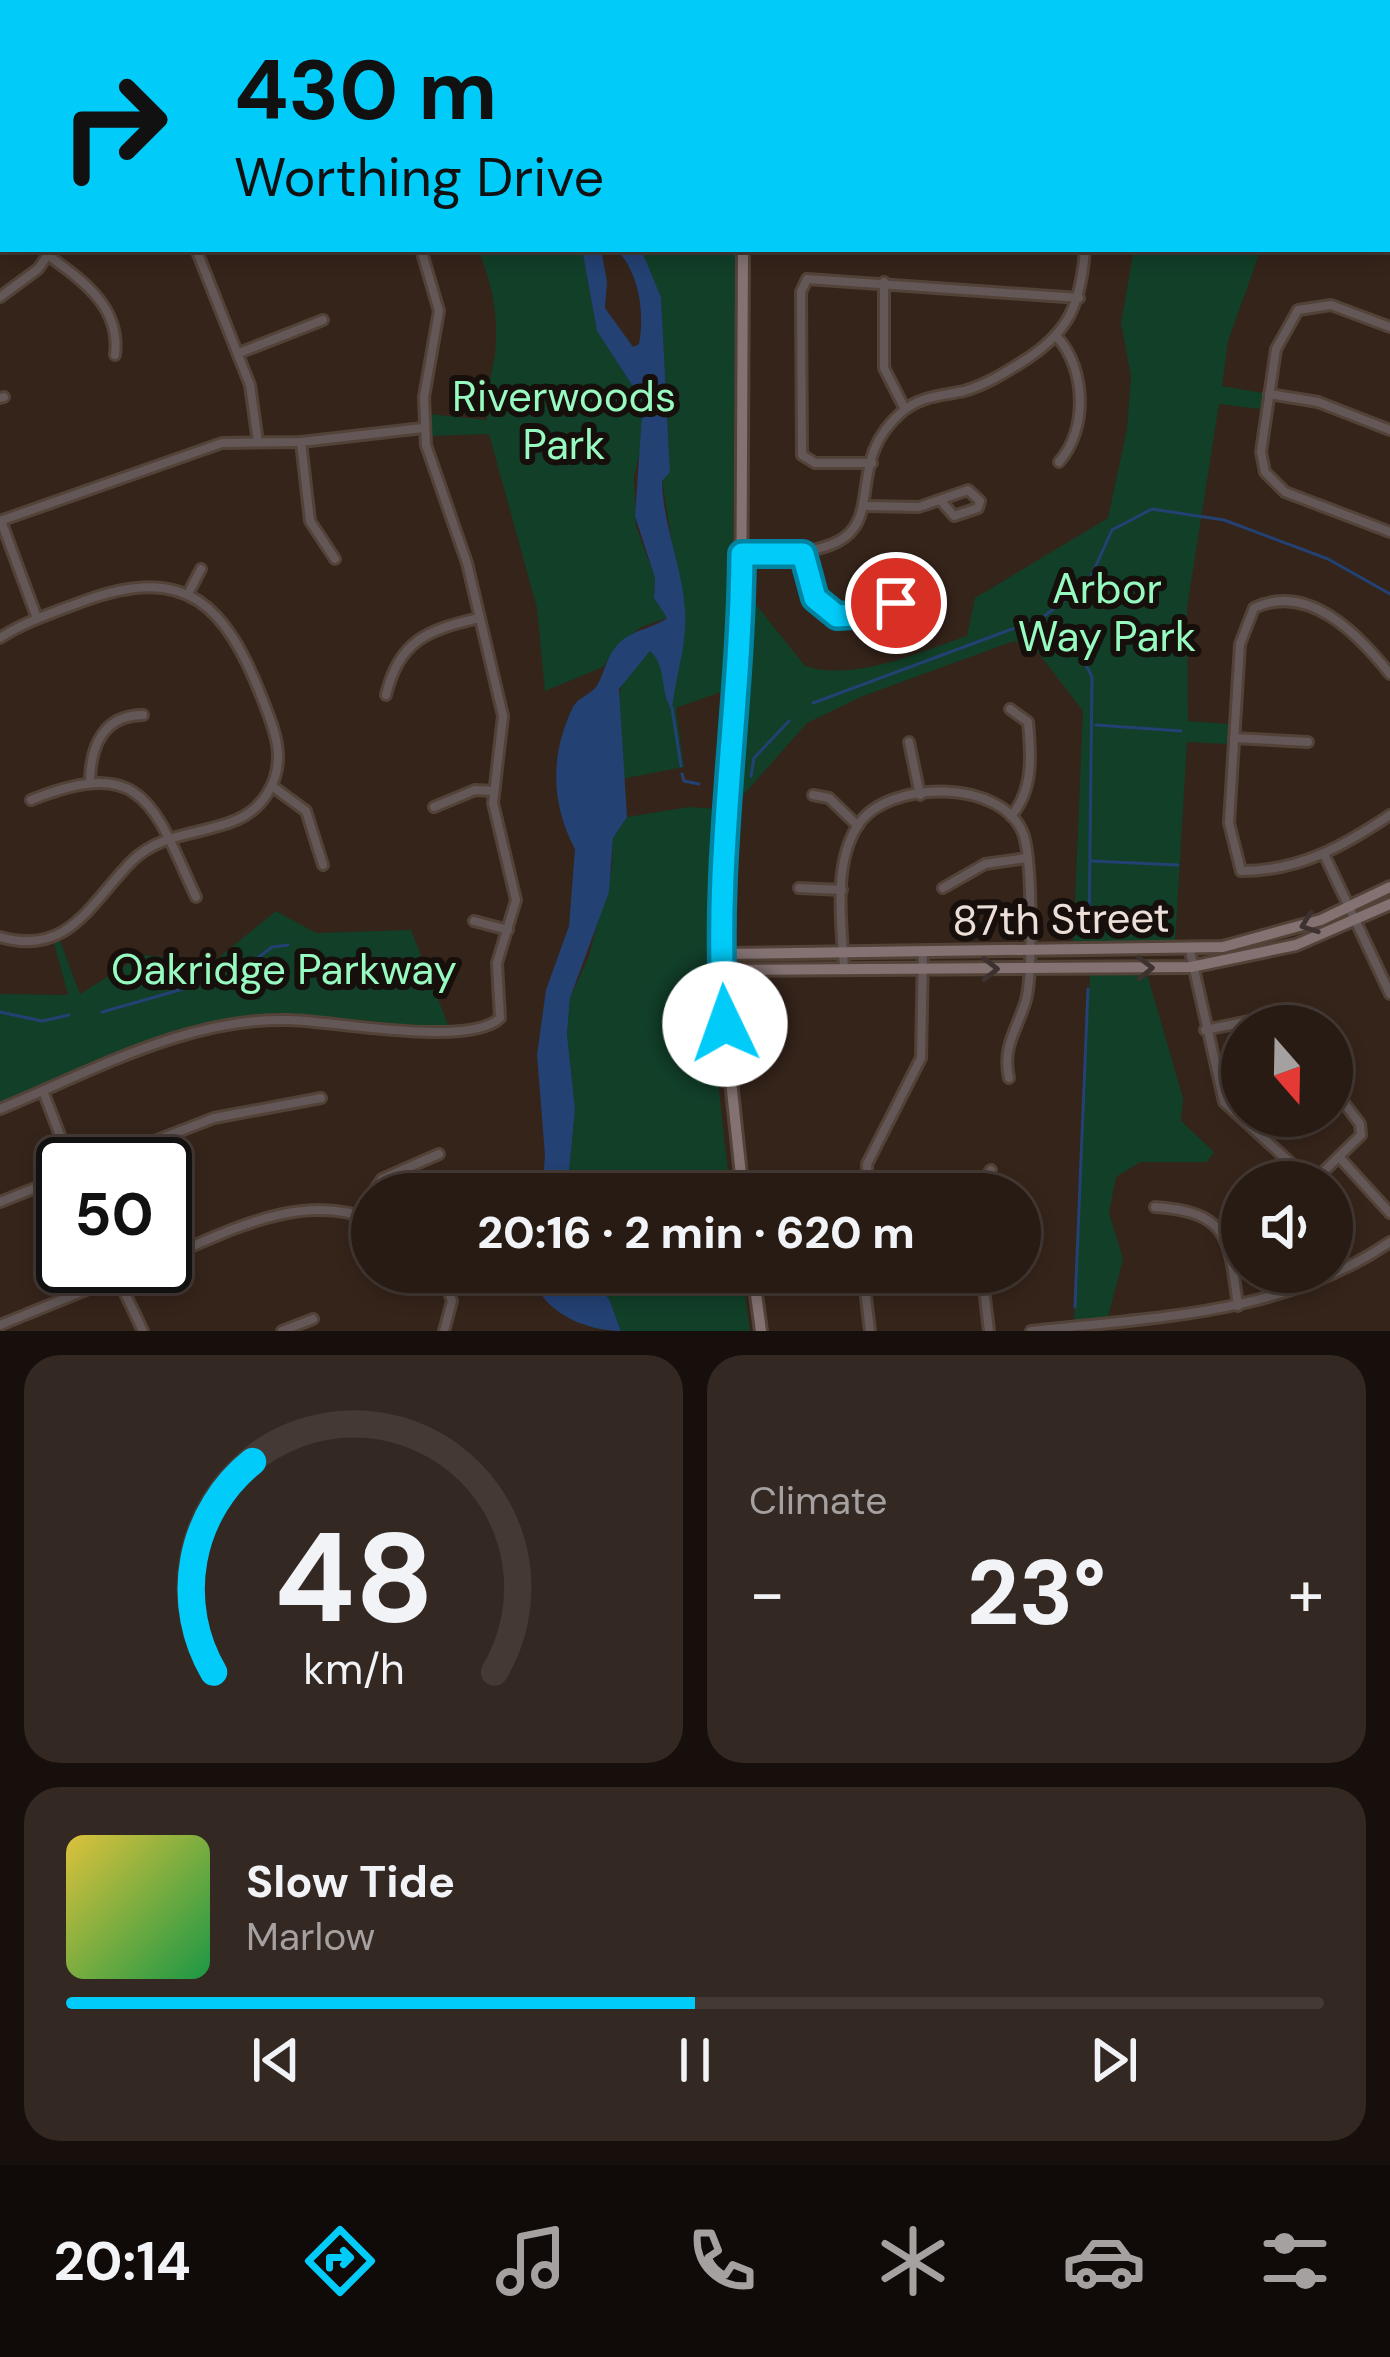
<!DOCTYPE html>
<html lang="en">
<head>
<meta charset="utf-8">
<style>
  :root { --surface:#281b14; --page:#342822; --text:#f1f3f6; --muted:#a5a1a0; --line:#443934; --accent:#01cbf9 }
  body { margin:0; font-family:"DM Sans",sans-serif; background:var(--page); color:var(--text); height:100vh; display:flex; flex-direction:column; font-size:45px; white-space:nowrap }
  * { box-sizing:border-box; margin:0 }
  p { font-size:39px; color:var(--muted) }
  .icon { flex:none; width:66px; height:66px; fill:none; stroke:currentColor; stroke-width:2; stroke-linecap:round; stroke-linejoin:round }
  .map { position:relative; height:1331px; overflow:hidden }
  .sheet { display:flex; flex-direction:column; gap:24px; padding:24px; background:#160f0b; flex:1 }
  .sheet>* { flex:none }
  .banner { position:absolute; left:0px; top:0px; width:1392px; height:252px; box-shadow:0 6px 18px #0003,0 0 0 3px var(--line); background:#01cbf9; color:#111; overflow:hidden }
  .needle { width:78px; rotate:160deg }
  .fabs { position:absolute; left:1221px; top:1005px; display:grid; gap:24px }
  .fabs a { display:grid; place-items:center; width:132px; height:132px; border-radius:50%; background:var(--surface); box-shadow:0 6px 18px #0003,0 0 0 3px var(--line); font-size:60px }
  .speed { position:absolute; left:36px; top:1137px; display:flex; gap:24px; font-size:60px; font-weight:700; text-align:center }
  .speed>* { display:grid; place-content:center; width:156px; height:156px; border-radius:50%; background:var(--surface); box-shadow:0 6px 18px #0003,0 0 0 3px var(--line); line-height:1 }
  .speed .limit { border:6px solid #111; border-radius:18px; background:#fff; color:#111 }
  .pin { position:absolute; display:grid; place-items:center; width:102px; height:102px; color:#fff; margin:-51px; border:6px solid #fff; border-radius:50%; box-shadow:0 3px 12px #0007 }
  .me { position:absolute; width:132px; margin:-66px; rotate:357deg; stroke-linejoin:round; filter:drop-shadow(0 0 9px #0008) }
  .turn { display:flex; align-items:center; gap:42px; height:252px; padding:0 36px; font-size:54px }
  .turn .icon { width:156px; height:156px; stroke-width:2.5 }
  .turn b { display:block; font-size:84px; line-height:102px }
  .big { font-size:90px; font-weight:800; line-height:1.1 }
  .sheet .card { flex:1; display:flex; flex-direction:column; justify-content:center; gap:18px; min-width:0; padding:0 42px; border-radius:36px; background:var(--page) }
  .sheet .dial { align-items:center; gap:0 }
  .dial svg { height:312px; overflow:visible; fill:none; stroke:var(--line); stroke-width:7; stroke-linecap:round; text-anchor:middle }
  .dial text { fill:var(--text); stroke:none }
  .song { display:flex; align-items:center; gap:36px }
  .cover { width:144px; height:144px; border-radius:18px; background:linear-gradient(135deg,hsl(50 70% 55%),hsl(140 70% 35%)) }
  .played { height:12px; border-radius:6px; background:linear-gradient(90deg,var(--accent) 50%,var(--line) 50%) }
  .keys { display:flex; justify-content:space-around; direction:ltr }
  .heat { display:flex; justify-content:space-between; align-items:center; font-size:66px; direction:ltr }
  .sheet .tiles { flex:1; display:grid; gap:24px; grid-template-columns:1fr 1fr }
  .card:last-child { grid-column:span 2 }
  .trip { position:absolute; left:351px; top:1173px; width:690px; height:120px; border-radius:60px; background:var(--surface); box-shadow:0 6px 18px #0003,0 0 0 3px var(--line); font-weight:800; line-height:120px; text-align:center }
  .menu { display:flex; height:192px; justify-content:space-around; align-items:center; background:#100b08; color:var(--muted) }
  .menu .icon { width:84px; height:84px }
  .menu .on { color:var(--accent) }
  .menu b { font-size:54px; color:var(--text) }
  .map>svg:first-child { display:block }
  .green { fill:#113f28 }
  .water { fill:#244173 }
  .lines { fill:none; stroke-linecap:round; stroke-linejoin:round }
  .stream { stroke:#244173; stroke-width:3 }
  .river { stroke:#244173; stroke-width:14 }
  .street-casing { stroke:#524238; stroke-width:14 }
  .secondary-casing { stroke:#524238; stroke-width:16 }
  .street { stroke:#635857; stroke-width:8 }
  .secondary { stroke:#837271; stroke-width:10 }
  .oneway { stroke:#3d322f }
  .route-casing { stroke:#0184a2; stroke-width:30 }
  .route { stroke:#01cbf9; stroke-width:21 }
  .labels { text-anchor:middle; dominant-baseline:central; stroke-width:12; stroke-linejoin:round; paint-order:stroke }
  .park-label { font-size:42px; fill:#97fac1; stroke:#170f0b }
  .street-label { font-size:42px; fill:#ebdfd8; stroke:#170f0b }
</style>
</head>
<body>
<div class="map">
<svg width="1390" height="1331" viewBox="0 0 1390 1331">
  <rect width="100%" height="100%" fill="#35241a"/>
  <g class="green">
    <path d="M478,249H582L597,331L643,402V438L634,477L636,526L655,578L654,598L667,618L641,627L619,644L603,667L545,691L537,608L489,434L431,436L430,414L487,420C484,395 492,377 495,353C499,315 492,284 478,249Z"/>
    <path d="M641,249H736L732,688L676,708L684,767L621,779C628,683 591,693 685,624L662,480L670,472L661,297Z"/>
    <path d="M1134,249H1261L1228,341L1222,386L1263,393L1261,409L1219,404L1187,608L1188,721L1230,724L1228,744L1187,742L1175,945L1073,948L1083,711L1037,651L1014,641L863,696L807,723L738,801L750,597L805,666C855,682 919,652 967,636L975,598L1108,518L1127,429L1131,377L1121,323Z"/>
    <path d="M689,807L719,809C701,937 715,1066 731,1194H567L575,1109L567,1034L570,998L589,956L612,868L613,837L627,817Z"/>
    <path d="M276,911L316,933L411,930L449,1027C385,1025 319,1012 254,1017C166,1025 81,1071 0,1104V994L68,995L54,943L60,941L80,994L142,955L214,961Z"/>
    <polygon points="1147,974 1183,1098 1181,1121 1214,1152 1207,1162 1140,1162 1116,1177 1109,1213 1123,1259 1108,1317 1074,1321 1090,975"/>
    <polygon points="584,1272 742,1272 750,1331 621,1331 609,1299"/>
  </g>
  <g class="water">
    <path d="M582,249H601L607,282L605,308L633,347L639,344C645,313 639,271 616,249H641L661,297L670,472L662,481C663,525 682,566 685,609C688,643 675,678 672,709C659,694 668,667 650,651L619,689L627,817L613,838L609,892L570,998L567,1034L575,1109L567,1194H542L545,1155L537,1055L546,990L569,926L575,849C551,804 550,756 572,709C577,697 592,695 598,684C605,671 607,655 619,643C634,629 652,629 667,618L654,598L655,578L635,516L643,402L597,331Z"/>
    <path d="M532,1272H584L609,1299L621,1331C586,1331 539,1312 532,1272Z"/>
  </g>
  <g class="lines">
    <g class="stream">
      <path d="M1026,625C1060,632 1078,645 1092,677L1089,933"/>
      <polyline points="813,703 1042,618 1089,581 1112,530 1152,509 1224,520 1328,559 1390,594"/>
      <polyline points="672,708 681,766"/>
      <polyline points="1096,725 1181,731"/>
      <polyline points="682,774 684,781 699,784"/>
      <polyline points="751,776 754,758 789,721"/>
      <polyline points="1091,861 1178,865"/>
      <polyline points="0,1012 42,1021 69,1015"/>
      <polyline points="102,1012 236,974 272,947 288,945"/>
      <polyline points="1075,1307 1088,989"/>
    </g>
    <polyline class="river" points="587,783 586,756 594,728"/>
    <g class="street-casing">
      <g id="street">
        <polyline points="48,0 52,3"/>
        <polyline points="1338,1 1363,3"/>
        <polyline points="893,3 894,0"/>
        <polyline points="993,3 993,0"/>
        <polyline points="1085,3 1086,0"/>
        <polyline points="1389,7 1390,7"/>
        <polyline points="1389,121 1390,121"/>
        <polyline points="0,171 3,169"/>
        <polyline points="1389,225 1390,225"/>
        <polyline points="196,249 250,385 258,442"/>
        <path d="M49,256C83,281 121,307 115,355"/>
        <polyline points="884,282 884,368 905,409"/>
        <polyline points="0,297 38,269 52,249"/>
        <polyline points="1390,327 1331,305 1298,310 1276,349 1261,452 1265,472 1285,492 1390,532"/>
        <path d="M1058,338C1086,370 1088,429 1059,462"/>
        <polyline points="239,353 323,320"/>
        <polyline points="1269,394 1318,402 1390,430"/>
        <polyline points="0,398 4,397"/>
        <polyline points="301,442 310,521 335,559"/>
        <polyline points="872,463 815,463 802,455 801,292 807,279 1079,298"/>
        <polyline points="866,506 919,507 968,490 980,501 978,508 954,516 941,501"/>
        <polyline points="0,521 222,443 301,442 423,428"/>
        <polyline points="1,521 37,618"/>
        <path d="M742,554C927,560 823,478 903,411C921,396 942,396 964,391C985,385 1003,374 1022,362C1069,333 1081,304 1085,249"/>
        <path d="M803,554C809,589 819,622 861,617C876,615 886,614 896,603"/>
        <polyline points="188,594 201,569"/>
        <path d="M0,638C26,621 55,612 84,601C187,563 226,606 262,698C275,731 288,761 267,794C238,841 172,821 132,861C91,902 69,957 0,937"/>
        <path d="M1390,674C1359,635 1309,582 1254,608L1240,644L1229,823L1241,871C1299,871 1342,847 1390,815"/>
        <path d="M386,695C399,640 428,630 479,618"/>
        <path d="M1010,709L1028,722C1031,754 1034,790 1011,816"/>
        <polyline points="1234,738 1308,742"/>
        <polyline points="909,742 920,795"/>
        <path d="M90,780C91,745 104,715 143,715"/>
        <polyline points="272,786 306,811 323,865"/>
        <polyline points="813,795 829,798 858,826"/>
        <path d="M31,800C144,755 153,804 196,897"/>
        <polyline points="434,807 475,790 493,791"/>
        <polyline points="1324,854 1390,994"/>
        <polyline points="799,888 842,890"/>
        <polyline points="943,888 985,864 1027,858"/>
        <polyline points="474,921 508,930"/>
        <polyline points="1190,951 1224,1102 1306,1177 1319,1176 1361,1135 1360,1124 1332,1087"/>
        <path d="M844,969C842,924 832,865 858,825C888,779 1005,778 1024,836C1032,863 1033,973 1026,1000C1017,1030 1002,1046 1009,1078"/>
        <polyline points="1205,1030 1279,1015 1299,1026"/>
        <polyline points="43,1091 71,1164"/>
        <path d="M0,1109C93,1071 188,1017 290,1020C335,1021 469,1048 500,1018L497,963L516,900L493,803L503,716L467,563L426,445L424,397L439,311L421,249"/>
        <polyline points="1339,1157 1390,1213"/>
        <polyline points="95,1164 214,1118 321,1098"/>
        <polyline points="868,1194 867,1164 921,1058 923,953"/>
        <polyline points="975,1194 991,1170"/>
        <polyline points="0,1202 63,1177"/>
        <path d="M1155,1207C1230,1212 1229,1240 1238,1306"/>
        <polyline points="358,1215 382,1179 439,1154"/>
        <path d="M165,1258C230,1231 301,1191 372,1220"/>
        <polyline points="112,1266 143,1331"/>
        <polyline points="442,1272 452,1301 444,1331"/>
        <polyline points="863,1272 870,1331"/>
        <polyline points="982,1272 989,1331"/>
        <polyline points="0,1325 145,1266"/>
        <polyline points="282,1331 313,1319"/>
        <path d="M1031,1331C1156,1317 1283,1315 1390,1242"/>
      </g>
    </g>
    <g class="secondary-casing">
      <g id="secondary">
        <polyline points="647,0 650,3"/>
        <polyline points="64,3 66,0"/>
        <polyline points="81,3 83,0"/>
        <polyline points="0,74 3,72"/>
        <polyline points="0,92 3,90"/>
        <polyline points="743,249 741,650 721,913 725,1024 743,1194"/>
        <polyline points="722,954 1223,947 1321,920 1390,887"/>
        <polyline points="722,970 1191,967 1296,945 1390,904"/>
        <polyline points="753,1272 761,1331"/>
      </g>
    </g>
    <use href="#street" class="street"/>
    <use href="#secondary" class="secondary"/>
  </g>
  <defs><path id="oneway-chevron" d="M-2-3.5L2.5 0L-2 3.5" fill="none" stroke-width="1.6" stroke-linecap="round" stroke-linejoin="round" transform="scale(3)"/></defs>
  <g class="oneway">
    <use href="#oneway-chevron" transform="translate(1309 924) rotate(160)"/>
    <use href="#oneway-chevron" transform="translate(1145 968) rotate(-1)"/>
    <use href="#oneway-chevron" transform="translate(990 969)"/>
  </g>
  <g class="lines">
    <g class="route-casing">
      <path id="route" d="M725,1024C712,867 741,711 742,554H803L815,598L837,616L887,613L896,603"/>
    </g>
    <use href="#route" class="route"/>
  </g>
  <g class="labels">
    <g class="park-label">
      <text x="564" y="396">Riverwoods<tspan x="564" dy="48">Park</tspan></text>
      <text x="1107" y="588">Arbor<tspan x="1107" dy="48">Way Park</tspan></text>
      <text x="284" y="969">Oakridge Parkway</text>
    </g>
    <g class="street-label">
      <text transform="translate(1061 919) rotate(-1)">87th Street</text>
    </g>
  </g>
</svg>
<div class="fabs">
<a><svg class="needle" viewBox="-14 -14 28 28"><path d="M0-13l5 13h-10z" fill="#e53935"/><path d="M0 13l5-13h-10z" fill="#a5a1a0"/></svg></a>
<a><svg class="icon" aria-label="sound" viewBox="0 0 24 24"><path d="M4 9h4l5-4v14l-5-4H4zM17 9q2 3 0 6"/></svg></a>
</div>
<div class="speed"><div class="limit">50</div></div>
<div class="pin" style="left:896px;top:603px;background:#d93025"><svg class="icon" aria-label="arrive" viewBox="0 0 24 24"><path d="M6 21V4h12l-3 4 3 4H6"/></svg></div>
<svg class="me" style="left:725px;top:1024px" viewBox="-20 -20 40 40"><circle r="19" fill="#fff"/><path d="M0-13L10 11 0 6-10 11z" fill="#01cbf9"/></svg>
<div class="trip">20:16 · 2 min · 620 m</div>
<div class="banner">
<div class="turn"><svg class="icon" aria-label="right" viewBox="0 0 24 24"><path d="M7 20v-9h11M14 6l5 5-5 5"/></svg><div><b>430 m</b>Worthing Drive</div></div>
</div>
</div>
<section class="sheet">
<div class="tiles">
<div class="card dial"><svg viewBox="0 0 100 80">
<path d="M14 69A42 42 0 1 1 86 69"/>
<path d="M14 69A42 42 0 0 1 24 15" stroke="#01cbf9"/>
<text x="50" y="56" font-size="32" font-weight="700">48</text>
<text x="50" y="72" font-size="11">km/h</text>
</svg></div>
<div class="card"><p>Climate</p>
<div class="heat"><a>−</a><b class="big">23°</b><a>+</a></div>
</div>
<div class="card">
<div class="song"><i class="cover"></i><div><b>Slow Tide</b><p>Marlow</p></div></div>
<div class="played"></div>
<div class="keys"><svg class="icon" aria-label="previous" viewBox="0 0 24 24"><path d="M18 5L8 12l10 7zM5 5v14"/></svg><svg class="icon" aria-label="pause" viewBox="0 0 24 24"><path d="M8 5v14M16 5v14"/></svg><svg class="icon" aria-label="next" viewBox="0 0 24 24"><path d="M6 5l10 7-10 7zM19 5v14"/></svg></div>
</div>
</div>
</section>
<nav class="menu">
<b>20:14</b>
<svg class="icon on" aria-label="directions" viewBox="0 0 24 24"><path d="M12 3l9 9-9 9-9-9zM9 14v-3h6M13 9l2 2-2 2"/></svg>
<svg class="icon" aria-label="music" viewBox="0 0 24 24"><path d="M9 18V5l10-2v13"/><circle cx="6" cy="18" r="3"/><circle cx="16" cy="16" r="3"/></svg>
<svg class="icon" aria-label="phone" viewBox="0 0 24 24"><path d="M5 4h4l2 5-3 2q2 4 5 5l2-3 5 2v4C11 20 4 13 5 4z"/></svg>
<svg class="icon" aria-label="climate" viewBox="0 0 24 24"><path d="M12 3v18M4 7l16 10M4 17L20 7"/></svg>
<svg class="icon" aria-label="car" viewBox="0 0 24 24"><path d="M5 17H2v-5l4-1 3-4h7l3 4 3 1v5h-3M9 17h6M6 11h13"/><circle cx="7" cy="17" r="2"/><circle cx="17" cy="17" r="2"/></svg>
<svg class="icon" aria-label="filters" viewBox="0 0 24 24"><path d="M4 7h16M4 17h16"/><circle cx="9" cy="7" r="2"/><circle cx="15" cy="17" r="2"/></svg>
</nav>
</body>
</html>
